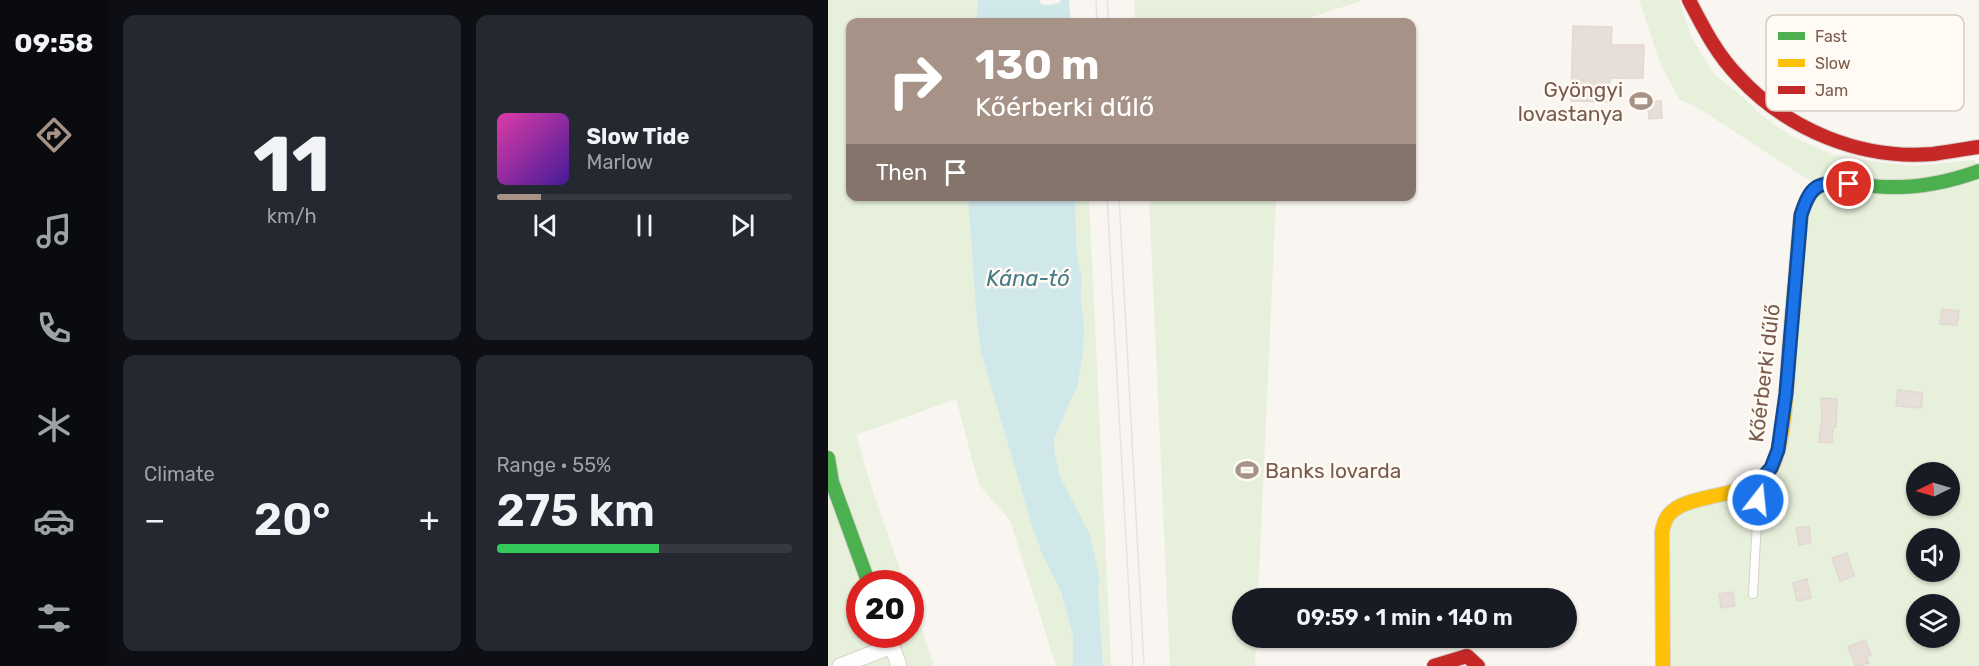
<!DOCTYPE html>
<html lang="en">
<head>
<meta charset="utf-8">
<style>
  :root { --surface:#171b24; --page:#242831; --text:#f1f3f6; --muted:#9ea1a6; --line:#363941; --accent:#a69286 }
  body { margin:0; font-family:Rubik,sans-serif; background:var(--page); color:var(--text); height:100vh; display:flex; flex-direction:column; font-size:22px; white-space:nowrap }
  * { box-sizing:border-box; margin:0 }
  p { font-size:20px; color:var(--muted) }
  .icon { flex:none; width:33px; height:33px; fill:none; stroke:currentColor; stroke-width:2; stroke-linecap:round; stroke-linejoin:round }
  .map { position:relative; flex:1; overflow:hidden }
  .sheet { display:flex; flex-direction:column; gap:15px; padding:15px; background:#0d0f14; width:720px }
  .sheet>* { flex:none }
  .banner { position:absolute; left:18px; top:18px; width:570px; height:183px; border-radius:12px; box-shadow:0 2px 4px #0004; background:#a69286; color:#fff; overflow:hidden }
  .needle { width:39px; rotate:265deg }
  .controls { position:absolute; left:1078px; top:462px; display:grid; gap:12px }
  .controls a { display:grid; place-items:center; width:54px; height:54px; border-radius:50%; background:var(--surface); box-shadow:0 2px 4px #0004; font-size:30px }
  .speed { position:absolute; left:18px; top:570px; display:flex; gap:12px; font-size:30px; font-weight:700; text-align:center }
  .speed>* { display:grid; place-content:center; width:78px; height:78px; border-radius:50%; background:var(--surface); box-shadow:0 2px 4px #0004; line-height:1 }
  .speed .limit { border:9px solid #d22; background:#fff; color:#111 }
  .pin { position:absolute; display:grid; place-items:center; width:51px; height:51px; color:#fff; margin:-26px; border:3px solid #fff; border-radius:50%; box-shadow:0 2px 6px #0007 }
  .me { position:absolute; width:66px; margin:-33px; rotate:16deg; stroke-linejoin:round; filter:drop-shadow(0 0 4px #0008) }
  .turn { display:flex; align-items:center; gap:21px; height:126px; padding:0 30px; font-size:27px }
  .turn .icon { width:78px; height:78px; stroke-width:2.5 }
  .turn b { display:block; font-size:42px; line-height:51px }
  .then { display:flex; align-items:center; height:57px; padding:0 30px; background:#0003; gap:12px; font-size:22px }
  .big { font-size:45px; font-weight:600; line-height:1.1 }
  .sheet .card { flex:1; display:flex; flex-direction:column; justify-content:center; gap:9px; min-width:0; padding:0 21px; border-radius:12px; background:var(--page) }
  .sheet .dial { align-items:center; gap:0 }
  .dial b { font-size:78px; line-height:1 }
  .song { display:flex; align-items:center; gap:18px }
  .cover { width:72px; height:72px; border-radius:9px; background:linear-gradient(135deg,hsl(320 70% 55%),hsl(260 70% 35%)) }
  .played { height:6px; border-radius:3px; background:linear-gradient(90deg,var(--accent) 15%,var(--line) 15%) }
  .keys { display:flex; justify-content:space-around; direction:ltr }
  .heat { display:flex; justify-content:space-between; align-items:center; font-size:33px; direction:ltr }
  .charge { height:9px; border-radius:4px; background:linear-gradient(90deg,#34c759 55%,var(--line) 0) }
  .sheet .tiles { flex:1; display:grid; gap:15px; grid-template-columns:repeat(2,1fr) }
  .trip { position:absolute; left:404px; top:588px; width:345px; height:60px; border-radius:30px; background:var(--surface); box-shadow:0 2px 4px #0004; font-weight:600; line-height:60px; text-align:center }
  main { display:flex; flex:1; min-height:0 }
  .tab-bar { display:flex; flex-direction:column; width:108px; justify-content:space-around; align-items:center; background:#090b0e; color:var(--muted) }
  .tab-bar .icon { width:42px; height:42px }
  .tab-bar .on { color:var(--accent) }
  .tab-bar b { font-size:27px; color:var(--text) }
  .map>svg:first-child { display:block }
  .green { fill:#e7f0db; fill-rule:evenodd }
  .water { fill:#d0e8ea }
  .building { fill:#e6ded7; stroke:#e2d8d2; stroke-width:1.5 }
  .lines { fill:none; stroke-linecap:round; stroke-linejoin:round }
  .lane-casing { stroke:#d7d1cb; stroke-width:10 }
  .street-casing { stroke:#d7d1cb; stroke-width:17 }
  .fast-casing { stroke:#d9d2cb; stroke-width:16 }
  .slow-casing { stroke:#d9d2cb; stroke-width:16 }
  .jam-casing { stroke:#d9d2cb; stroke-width:16 }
  .lane { stroke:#fefefd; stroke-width:8 }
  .street { stroke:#fefefd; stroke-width:15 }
  .fast { stroke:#4caf50; stroke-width:14 }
  .slow { stroke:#ffc107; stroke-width:14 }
  .jam { stroke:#c62828; stroke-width:14 }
  .tram { stroke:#e6e3e7; stroke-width:1.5 }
  .route-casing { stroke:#114b97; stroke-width:15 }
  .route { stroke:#1a73e8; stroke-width:10 }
  .labels { text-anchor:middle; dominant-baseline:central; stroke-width:5; stroke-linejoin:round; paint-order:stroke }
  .poi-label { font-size:21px; fill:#7a5c4d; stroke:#fffaf3; text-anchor:end }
  .street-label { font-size:21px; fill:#7a5c4d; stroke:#fffaf3 }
  .water-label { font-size:22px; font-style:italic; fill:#437c86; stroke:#fffaf3 }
  .key { fill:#fffaf3; stroke:#d7cbc1; stroke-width:1.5 }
  .key-label { font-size:16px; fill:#7a5c4d }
</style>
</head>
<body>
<main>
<nav class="tab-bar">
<b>09:58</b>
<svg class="icon on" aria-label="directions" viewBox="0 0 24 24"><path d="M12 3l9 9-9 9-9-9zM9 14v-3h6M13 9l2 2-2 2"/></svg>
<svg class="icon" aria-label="music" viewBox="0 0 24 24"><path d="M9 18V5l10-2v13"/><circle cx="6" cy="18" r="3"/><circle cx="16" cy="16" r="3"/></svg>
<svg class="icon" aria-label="phone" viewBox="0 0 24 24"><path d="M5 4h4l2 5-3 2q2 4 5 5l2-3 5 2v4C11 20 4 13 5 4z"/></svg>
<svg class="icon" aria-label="climate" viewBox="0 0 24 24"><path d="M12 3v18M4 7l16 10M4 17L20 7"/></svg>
<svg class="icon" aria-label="car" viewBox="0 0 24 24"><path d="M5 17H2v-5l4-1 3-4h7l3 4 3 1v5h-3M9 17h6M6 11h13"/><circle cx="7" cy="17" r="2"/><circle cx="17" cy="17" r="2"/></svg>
<svg class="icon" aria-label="filters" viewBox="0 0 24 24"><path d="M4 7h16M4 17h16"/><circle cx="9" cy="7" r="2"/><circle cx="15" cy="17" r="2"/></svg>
</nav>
<section class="sheet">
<div class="tiles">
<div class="card dial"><b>11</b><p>km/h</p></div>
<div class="card">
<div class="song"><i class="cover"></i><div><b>Slow Tide</b><p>Marlow</p></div></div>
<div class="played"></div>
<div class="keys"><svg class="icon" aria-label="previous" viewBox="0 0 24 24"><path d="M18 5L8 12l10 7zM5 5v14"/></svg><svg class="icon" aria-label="pause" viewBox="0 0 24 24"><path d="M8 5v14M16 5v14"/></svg><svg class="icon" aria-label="next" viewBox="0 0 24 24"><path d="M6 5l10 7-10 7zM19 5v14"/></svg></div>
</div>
<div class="card"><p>Climate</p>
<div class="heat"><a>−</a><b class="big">20°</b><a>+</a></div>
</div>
<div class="card"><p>Range · 55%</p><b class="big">275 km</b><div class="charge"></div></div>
</div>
</section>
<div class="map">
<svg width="1151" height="666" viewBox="0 0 1151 666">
  <rect width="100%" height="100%" fill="#f9f5f0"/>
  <g class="green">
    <polygon points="0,0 150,0 148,22 22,22 22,196 140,197 149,323 153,352 202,520 214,554 233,592 245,637 245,666 228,666 182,520 151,485 128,399 28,435 46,495 77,583 32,584 32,634 82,634 83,598 106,666 0,666"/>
    <polygon points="306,0 536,0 484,17 476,22 307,22"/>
    <path d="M811,0H851L864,39L887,75L916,98L934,116L967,138L1006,155L1056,163L1090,166L1146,160L1151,168V666H835L839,517L943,468L973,215L990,186L870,108L851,99L832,63ZM1089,472H1122V506H1089ZM1089,538H1122V572H1089ZM1089,604H1122V638H1089Z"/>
    <polygon points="247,197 261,197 283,666 275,666 270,588 272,580 262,536 232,476 226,449 226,439 244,396 249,389 255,353 256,328 253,297 254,277 249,256"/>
    <polygon points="321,197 448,197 430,598 414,598 414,638 428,638 427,666 342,666"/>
  </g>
  <g class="water">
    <polygon points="150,0 212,0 213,4 221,5 231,3 233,0 241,0 243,22 148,22"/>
    <polygon points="140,197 247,197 249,256 254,277 253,297 256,328 255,353 249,389 244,397 226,439 226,449 232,476 262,535 272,580 270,588 275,666 245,666 245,637 233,592 214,554 202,520 153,352 149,323"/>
  </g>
  <g class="building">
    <polygon points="745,26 784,27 783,45 816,45 815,78 782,78 781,102 743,101"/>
    <polygon points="833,101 834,118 821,119 820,102"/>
    <polygon points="1114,309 1131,311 1129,325 1112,324"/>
    <polygon points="1070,390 1095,393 1093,408 1068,406"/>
    <polygon points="993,398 1009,399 1008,427 1005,427 1004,443 991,442 994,416"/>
    <polygon points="981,526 983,543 971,545 968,528"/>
    <polygon points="1019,553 1026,576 1012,581 1004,558"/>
    <polygon points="979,579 983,598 969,601 965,583"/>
    <polygon points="905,592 907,606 893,608 891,594"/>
    <polygon points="1037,640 1043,655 1038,657 1041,663 1028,666 1020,647"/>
  </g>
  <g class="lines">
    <g class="lane-casing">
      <polyline id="lane" points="925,594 931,485"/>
    </g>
    <g class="street-casing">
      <g id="street">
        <polyline points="60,634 71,666"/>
        <polyline points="12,666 64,646"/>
      </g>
    </g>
    <g class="fast-casing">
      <g id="fast">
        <path d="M961,352L973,215C977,203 981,191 994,185C1009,179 1042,187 1059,187C1092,188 1121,182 1151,171"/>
        <polyline points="0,458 4,482 41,584"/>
      </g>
    </g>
    <g class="slow-casing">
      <path id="slow" d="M835,666L834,532C835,528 836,523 838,519C854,489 924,503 944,467C957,442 959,382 961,352"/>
    </g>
    <g class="jam-casing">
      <g id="jam">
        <path d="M861,0C875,27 889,55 911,77C960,130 1033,160 1105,154C1121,152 1136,149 1151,147"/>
        <polyline points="606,666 639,656 650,666"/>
      </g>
    </g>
    <use href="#lane" class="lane"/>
    <use href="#street" class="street"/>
    <use href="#fast" class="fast"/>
    <use href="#slow" class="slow"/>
    <use href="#jam" class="jam"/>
    <g class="tram">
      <polyline points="268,0 269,22"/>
      <polyline points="279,0 281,22"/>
      <polyline points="279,196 305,666"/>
      <polyline points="291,196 316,666"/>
    </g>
  </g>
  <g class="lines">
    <g class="route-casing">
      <path id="route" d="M930,500L932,480L943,468L950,450L958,393L973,215C983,184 989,182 1021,184"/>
    </g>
    <use href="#route" class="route"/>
  </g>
  <defs>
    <g id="stadium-bare" transform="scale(1.8)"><path d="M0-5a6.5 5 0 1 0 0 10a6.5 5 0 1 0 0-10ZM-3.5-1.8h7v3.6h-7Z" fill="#a69286" stroke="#fffaf3" stroke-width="2.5" paint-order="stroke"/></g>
  </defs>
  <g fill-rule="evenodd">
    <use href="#stadium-bare" x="813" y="101"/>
    <use href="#stadium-bare" x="419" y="470"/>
  </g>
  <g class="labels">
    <g class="poi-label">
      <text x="795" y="89">Gyöngyi<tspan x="795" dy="24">lovastanya</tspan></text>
      <text x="437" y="470" text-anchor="start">Banks lovarda</text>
    </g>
    <g class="street-label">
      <text transform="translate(936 373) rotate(-83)">Kőérberki dűlő</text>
    </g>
    <g class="water-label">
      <text x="200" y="278">Kána-tó</text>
    </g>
  </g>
  <rect x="938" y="15" width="198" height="96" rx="9" class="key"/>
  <rect x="950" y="32" width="27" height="8" fill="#4caf50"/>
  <rect x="950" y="59" width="27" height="8" fill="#ffc107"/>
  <rect x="950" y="86" width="27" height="8" fill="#c62828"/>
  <g class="key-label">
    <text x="987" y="42">Fast</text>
    <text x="987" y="69">Slow</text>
    <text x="987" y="96">Jam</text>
  </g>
</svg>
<div class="controls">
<a><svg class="needle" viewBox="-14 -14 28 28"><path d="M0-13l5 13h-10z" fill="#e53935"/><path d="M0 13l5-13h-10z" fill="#9ea1a6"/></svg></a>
<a><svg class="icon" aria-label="sound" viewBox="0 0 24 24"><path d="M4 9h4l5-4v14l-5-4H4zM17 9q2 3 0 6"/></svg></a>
<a><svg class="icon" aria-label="layers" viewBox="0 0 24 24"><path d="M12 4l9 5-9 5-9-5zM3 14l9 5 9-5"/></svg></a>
</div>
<div class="speed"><div class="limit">20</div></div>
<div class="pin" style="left:1021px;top:184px;background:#d93025"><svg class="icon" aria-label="arrive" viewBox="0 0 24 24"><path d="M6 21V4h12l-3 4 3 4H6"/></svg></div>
<svg class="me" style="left:930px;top:500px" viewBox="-20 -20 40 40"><circle r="17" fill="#1a73e8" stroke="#fff" stroke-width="3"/><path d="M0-11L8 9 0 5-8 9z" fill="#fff"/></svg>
<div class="trip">09:59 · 1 min · 140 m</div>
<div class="banner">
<div class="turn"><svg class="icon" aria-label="right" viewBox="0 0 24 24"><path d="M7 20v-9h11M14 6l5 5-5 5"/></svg><div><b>130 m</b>Kőérberki dűlő</div></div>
<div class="then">Then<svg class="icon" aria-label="arrive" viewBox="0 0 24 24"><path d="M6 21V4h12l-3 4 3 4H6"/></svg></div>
</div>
</div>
</main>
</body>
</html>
